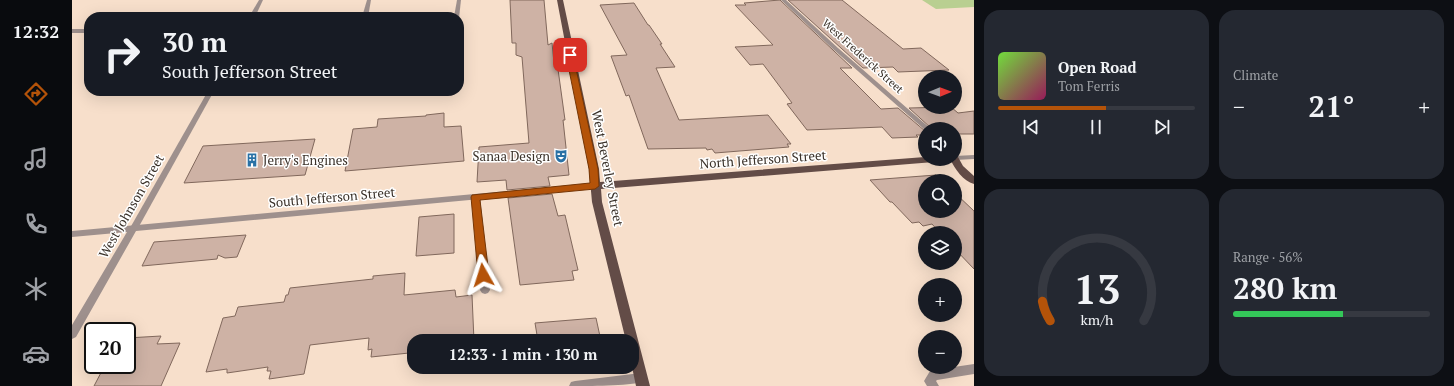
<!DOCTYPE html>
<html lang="en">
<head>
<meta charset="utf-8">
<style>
  :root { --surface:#171b24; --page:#242831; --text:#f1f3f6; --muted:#9ea1a6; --line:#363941; --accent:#b45309 }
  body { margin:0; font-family:"PT Serif",serif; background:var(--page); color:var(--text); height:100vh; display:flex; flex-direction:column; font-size:15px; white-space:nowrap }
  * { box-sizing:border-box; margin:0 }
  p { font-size:13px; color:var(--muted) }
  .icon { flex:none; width:22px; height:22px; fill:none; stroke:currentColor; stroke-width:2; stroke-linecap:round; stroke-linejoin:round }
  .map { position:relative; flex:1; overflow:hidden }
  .sheet { display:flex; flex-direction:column; gap:10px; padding:10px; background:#0d0f14; width:480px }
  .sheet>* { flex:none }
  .top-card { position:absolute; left:12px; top:12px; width:380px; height:84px; border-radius:16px; box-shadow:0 4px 16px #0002; background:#171b24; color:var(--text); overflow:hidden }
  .needle { width:26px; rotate:89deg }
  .tools { position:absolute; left:846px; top:70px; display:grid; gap:8px }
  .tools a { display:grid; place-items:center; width:44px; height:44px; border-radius:50%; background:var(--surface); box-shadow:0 4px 16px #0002; font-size:20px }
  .speed { position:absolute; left:12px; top:322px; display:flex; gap:8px; font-size:20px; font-weight:700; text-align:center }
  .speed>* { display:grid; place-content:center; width:52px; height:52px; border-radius:50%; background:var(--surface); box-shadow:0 4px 16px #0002; line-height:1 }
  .speed .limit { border:2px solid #111; border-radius:6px; background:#fff; color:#111 }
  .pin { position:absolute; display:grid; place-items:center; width:34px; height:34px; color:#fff; margin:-17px; border-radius:8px; box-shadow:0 2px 6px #0006 }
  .me { position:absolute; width:44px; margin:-22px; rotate:354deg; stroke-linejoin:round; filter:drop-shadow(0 0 3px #0008) }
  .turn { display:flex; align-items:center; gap:14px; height:84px; padding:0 12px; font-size:18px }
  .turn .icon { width:52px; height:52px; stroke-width:2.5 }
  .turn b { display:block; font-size:28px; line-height:34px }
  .big { font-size:30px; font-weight:700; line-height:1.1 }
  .sheet .card { flex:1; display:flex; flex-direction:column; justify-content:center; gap:6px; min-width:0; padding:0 14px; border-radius:16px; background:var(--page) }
  .sheet .dial { align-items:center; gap:0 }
  .dial svg { height:104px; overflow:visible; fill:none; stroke:var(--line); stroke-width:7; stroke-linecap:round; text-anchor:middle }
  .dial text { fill:var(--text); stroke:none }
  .song { display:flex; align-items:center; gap:12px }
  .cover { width:48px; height:48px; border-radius:6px; background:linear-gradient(135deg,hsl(100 70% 55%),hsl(330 70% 35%)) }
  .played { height:4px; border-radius:2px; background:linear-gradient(90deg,var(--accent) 55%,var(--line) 55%) }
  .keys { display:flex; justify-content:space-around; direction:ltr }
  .heat { display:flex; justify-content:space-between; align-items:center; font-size:22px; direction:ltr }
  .charge { height:6px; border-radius:3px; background:linear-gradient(90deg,#34c759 56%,var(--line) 0) }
  .sheet .tiles { flex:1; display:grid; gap:10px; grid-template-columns:repeat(2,1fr) }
  .trip { position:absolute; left:335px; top:334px; width:232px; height:40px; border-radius:16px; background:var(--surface); box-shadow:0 4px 16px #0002; font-weight:700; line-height:40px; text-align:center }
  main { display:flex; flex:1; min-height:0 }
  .dock { display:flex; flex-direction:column; width:72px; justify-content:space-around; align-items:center; background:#090b0e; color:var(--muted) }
  .dock .icon { width:28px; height:28px }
  .dock .current { color:var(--accent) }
  .dock b { font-size:18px; color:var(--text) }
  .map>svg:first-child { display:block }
  .green { fill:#b9cf91 }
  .building { fill:#ceb2a5; stroke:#81685c }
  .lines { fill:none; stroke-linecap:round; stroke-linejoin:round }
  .service { fill:#9e908d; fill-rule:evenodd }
  .minor { fill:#9e908d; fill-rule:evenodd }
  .tertiary { fill:#9e908d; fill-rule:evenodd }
  .primary { fill:#634c47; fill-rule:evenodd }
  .route { fill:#b45309; stroke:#753606 }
  .labels { text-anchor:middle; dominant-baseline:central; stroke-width:3; stroke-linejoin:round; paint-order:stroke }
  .far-street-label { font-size:11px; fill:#3a3129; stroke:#fff }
  .poi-label { font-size:13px; fill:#3a3129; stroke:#fff; text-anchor:end }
  .street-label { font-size:13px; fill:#3a3129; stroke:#fff }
</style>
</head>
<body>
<main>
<nav class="dock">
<b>12:32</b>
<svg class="icon current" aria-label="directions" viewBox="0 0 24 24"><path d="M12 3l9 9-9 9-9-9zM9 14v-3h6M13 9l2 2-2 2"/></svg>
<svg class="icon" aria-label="music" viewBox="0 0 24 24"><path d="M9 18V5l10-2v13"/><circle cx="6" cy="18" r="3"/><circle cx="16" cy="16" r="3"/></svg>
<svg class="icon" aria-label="phone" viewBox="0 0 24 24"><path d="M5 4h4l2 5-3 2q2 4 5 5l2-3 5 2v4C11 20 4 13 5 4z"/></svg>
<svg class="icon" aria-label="climate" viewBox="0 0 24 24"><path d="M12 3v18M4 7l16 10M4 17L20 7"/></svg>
<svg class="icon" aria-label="car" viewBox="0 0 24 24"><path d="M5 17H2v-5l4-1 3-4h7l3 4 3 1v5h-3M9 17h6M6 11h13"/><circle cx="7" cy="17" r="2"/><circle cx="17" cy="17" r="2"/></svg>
</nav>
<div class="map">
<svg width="902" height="386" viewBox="0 0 902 386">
  <rect width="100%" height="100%" fill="#f7dfcb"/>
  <polygon class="green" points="850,0 902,0 902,7 864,9"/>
  <g class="building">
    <polygon points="438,0 472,0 476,45 480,43 482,63 485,62 493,120 491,120 497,175 476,177 478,186 435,190 434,180 405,182 407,147 457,143 450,57 444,55 444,43 440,43"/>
    <polygon points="708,0 780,68 768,68 809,109 826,108 853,131 853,135 844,135 846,137 820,138 810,127 735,130 715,104 720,103 691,64 678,65 663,47 701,45 663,5 674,5 672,3"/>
    <polygon points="716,0 770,0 831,49 849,48 877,70 826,72 821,67 791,68"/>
    <polygon points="562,3 576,25 577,25 590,44 588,44 603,67 584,68 607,120 696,115 719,144 715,144 717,147 643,153 640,149 635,150 634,148 576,149 557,95 554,96 539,56 555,55 528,5"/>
    <polygon points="879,107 886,113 902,111 902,134 883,134 883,129 860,129 837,108"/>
    <polygon points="372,113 372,127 389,126 392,161 273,171 281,129 305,127 306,119 354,116 354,115"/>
    <polygon points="243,139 233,175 112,183 131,146"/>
    <polygon points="864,175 870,181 853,181 853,211 883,211 883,193 902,211 902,269 883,249 883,233 868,233 860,224 851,226 847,222 840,223 820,202 818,202 798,180"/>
    <polygon points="480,194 486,216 493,215 506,270 500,271 502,280 448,285 436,198"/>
    <polygon points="382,214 382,253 344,256 347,217"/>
    <polygon points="174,235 165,257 153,258 146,255 145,259 70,266 82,242"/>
    <polygon points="333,273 332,295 383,290 384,297 400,295 402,341 338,341 337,353 299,357 300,349 296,350 297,338 238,345 232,374 197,379 199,371 195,371 196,367 155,373 155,369 134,372 151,318 163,316 166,307 212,302 214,295 216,295 218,288 301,279 301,276"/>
    <polygon points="524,318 529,341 466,341 463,323"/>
    <polygon points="89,336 85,344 108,343 89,386 22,386 33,365 55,365 55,338"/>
  </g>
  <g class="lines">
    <g class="service">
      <polygon points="404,194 408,197 418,290 416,293 413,294 410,293 408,290 400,197"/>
      <polygon points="902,364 902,374 865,380 864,381 867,386 855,386 852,381 858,371 862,370"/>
    </g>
    <g class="minor">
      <polygon points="187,0 191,0 183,17 177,17"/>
      <polygon points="295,0 299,0 296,17 290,17"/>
      <polygon points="385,0 389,0 387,18 382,17"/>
      <rect x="0" y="29" width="17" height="4"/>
      <polygon points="136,91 142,91 65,230 59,230 58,228"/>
      <polygon points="902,155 902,159 883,160 880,159 883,159 883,156"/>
      <path d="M569,373L573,374L574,378L573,382C553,386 519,386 497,386L499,382L503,381Z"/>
    </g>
    <g class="tertiary">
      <polygon points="709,0 714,0 766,48 859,129 853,129 853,130 762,50"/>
      <polygon points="523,183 526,184 527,186 526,188 64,231 4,337 0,339 0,325 55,232 0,237 0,231"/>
    </g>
    <g class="primary">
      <polygon points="485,0 491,0 527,169 528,182 853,157 853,159 867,159 862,162 529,189 530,202 578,386 564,386 560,367 560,341 554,341 520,202 517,169"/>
      <path d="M883,156L886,157L891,166L902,176V184C891,181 883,169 878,159H883Z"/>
    </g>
  </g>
  <polygon class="route" points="495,53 501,55 526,169 527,186 523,189 408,200 417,275 415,278 411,279 408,278 406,275 399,197 400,195 518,183 517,169 494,55"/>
  <defs>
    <g id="theatre-bare" transform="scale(1.08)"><path d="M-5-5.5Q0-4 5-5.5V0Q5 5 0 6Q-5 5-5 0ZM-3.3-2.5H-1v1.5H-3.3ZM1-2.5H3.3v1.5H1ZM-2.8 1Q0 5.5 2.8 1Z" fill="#2971a5" stroke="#fff" stroke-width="2.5" paint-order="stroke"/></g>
    <g id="building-bare" transform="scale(1.08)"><path d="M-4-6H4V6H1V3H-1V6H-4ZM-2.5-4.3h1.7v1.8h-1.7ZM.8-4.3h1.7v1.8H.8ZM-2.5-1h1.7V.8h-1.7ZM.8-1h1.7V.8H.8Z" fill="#2971a5" stroke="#fff" stroke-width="2.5" paint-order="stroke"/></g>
  </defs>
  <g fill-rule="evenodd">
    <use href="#theatre-bare" x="489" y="156"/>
    <use href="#building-bare" x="180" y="160"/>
  </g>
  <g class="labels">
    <g class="far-street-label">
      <text transform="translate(791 56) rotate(42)">West Frederick Street</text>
    </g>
    <g class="poi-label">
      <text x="478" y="156">Sanaa Design</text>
      <text x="191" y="160" text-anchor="start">Jerry's Engines</text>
    </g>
    <g class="street-label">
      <text transform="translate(691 159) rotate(-4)">North Jefferson Street</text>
      <text transform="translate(536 168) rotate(79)">West Beverley Street</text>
      <text transform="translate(260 197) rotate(-5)">South Jefferson Street</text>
      <text transform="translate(59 206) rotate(-60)">West Johnson Street</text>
    </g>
  </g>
</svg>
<div class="tools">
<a><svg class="needle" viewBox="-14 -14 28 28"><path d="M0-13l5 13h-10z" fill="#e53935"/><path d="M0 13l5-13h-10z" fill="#9ea1a6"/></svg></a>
<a><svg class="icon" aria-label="sound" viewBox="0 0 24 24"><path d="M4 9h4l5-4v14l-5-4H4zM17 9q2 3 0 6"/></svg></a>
<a><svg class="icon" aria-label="search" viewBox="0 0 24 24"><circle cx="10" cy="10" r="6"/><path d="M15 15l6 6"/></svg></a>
<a><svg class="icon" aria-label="layers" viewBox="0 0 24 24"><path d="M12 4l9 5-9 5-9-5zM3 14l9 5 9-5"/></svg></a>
<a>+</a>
<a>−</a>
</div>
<div class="speed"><div class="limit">20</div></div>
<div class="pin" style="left:498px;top:55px;background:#d93025"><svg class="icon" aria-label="arrive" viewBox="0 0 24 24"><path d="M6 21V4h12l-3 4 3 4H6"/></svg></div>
<svg class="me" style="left:411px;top:275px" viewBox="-20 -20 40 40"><path d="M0-17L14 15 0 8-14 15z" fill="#b45309" stroke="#fff" stroke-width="4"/></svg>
<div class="trip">12:33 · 1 min · 130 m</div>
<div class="top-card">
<div class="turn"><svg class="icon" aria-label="right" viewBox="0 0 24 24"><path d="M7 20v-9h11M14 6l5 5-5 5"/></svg><div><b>30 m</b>South Jefferson Street</div></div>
</div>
</div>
<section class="sheet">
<div class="tiles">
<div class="card">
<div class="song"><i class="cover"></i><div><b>Open Road</b><p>Tom Ferris</p></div></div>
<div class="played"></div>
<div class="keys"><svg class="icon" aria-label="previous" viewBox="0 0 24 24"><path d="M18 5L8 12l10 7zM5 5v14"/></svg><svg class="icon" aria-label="pause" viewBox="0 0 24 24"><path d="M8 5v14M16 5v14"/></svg><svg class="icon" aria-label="next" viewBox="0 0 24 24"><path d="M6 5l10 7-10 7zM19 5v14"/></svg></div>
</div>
<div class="card"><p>Climate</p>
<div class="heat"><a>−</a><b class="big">21°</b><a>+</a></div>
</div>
<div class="card dial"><svg viewBox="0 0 100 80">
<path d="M14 69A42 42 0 1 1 86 69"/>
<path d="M14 69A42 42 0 0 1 8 54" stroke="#b45309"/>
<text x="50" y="56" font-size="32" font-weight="700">13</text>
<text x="50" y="72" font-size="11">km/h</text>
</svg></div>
<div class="card"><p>Range · 56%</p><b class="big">280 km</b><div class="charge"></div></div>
</div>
</section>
</main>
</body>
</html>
